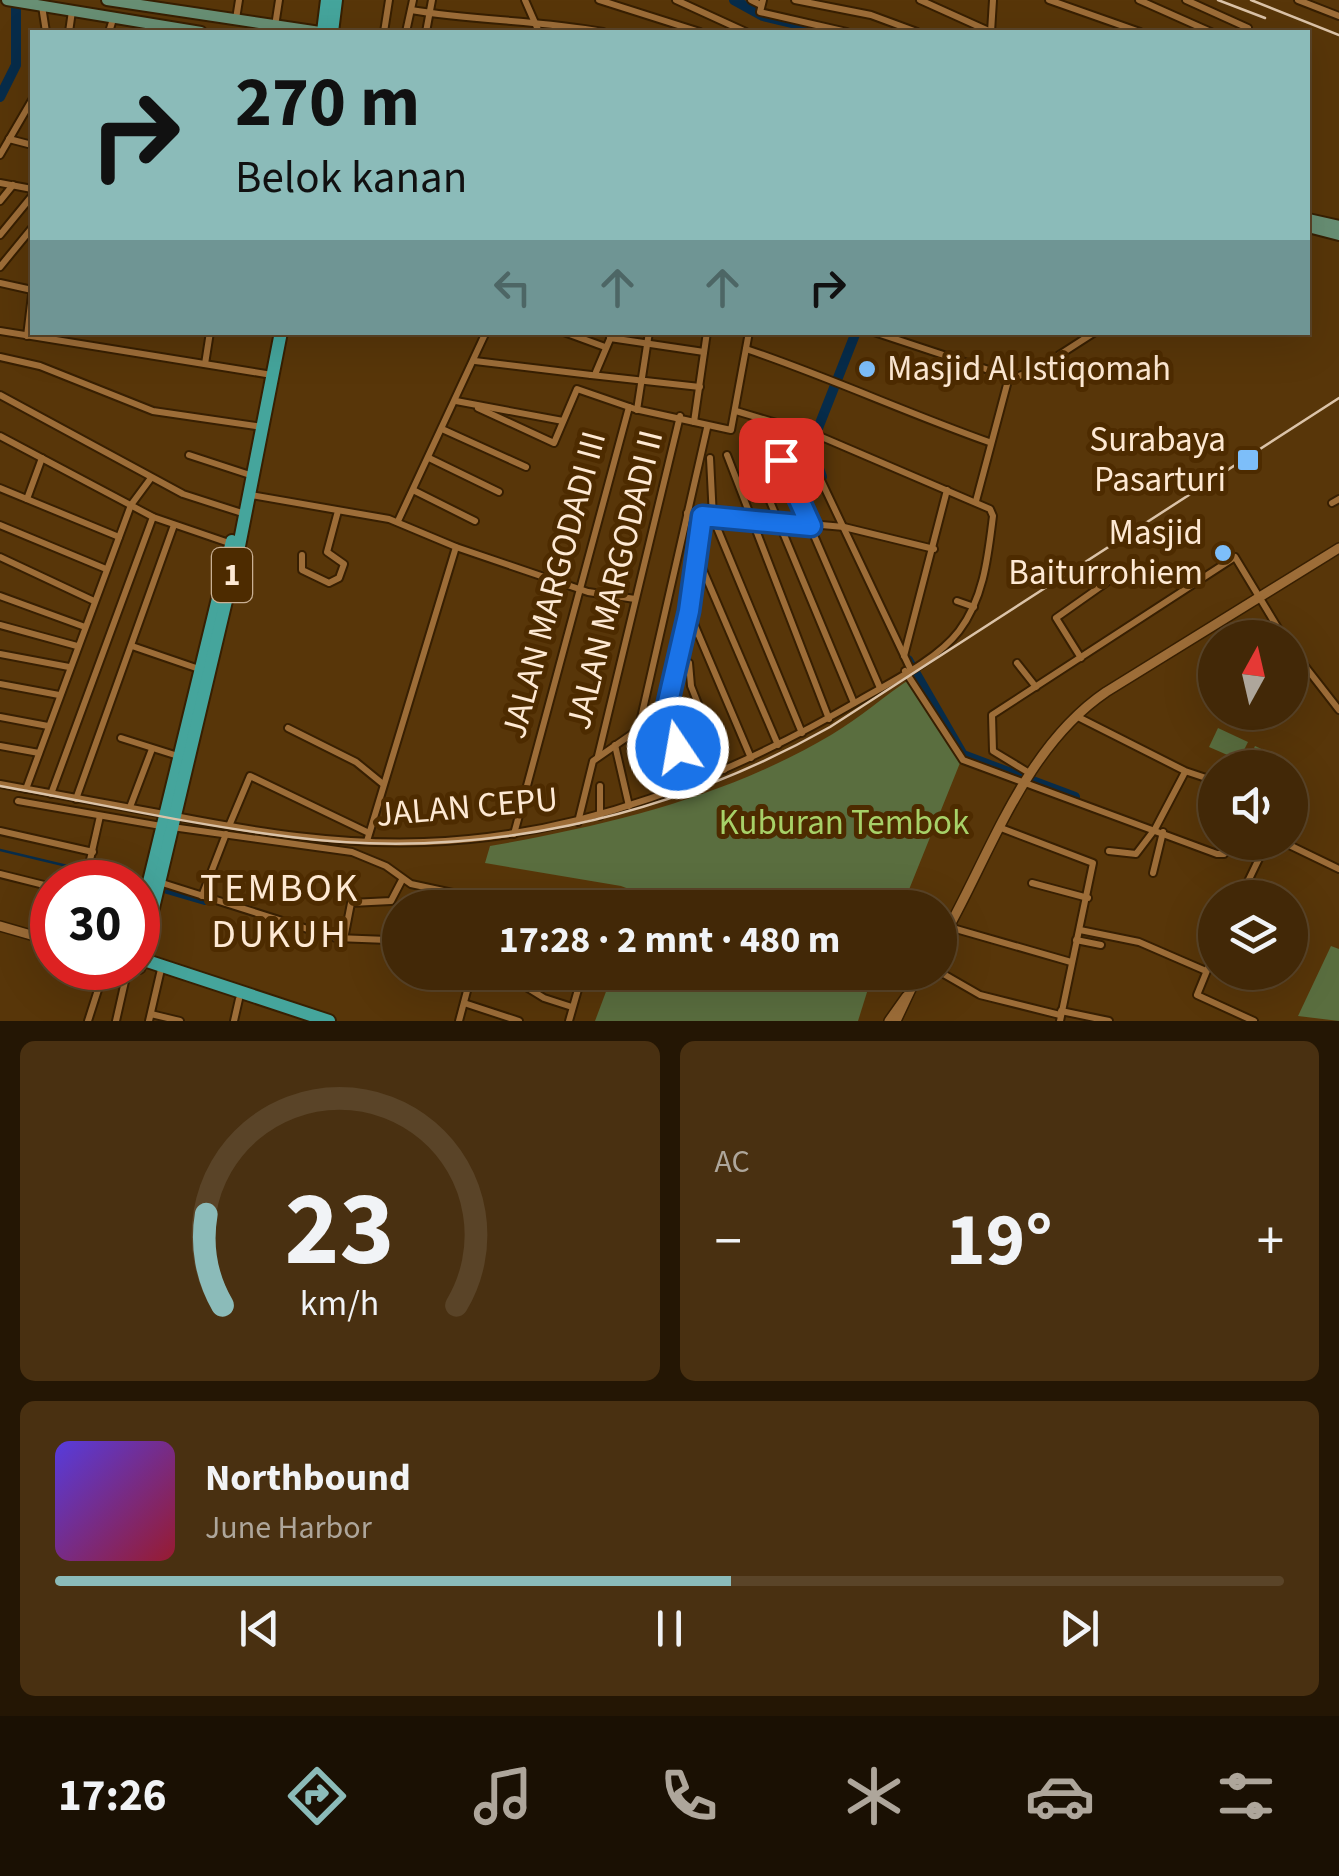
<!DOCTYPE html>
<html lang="id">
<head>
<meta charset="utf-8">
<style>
  :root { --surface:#422807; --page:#493011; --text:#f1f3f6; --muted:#aea69b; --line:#5a4428; --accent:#8bbbb9 }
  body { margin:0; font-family:"Source Sans 3",sans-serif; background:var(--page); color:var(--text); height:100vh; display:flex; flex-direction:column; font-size:38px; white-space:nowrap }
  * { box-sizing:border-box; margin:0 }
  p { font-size:32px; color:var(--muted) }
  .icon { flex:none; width:55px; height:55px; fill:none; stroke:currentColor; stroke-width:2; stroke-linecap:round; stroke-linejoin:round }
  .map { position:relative; height:1021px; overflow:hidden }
  .details { display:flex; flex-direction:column; gap:20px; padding:20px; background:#241604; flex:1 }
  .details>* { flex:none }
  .hud { position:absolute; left:30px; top:30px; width:1280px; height:305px; border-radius:0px; box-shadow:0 10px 40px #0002,0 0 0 2px var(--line); background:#8bbbb9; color:#111; overflow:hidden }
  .needle { width:65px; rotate:8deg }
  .fabs { position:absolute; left:1198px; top:620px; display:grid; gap:20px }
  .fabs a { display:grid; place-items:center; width:110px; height:110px; border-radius:50%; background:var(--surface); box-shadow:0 10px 40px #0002,0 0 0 2px var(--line); font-size:50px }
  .speed { position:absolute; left:30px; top:860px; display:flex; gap:20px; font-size:50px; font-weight:700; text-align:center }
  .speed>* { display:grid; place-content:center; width:130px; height:130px; border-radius:50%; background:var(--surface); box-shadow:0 10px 40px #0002,0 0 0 2px var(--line); line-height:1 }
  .speed .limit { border:15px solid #d22; background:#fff; color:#111 }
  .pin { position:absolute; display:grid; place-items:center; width:85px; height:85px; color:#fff; margin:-42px; border-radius:20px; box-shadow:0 5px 15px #0006 }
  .me { position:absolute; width:110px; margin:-55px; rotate:348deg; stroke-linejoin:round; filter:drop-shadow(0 0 8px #0008) }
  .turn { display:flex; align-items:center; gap:35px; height:210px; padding:0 40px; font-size:45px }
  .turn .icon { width:130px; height:130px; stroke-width:2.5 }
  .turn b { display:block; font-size:70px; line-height:85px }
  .lanes { display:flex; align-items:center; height:95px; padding:0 40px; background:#0003; justify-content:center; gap:50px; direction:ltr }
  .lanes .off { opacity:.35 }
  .big { font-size:75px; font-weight:700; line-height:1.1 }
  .details .tile { flex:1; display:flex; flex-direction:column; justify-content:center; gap:15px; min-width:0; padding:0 35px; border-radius:15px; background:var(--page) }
  .details .dial { align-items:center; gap:0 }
  .dial svg { height:260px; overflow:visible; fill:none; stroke:var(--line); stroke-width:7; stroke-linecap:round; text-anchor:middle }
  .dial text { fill:var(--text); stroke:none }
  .song { display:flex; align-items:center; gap:30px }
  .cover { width:120px; height:120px; border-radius:15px; background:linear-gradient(135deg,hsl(250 70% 55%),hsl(350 70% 35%)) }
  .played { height:10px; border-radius:5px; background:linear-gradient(90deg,var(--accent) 55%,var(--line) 55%) }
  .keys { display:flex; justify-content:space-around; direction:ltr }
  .heat { display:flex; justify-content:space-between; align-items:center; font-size:55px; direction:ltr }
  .details .tiles { flex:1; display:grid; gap:20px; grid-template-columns:1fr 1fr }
  .tile:last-child { grid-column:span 2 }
  .trip { position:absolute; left:382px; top:890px; width:575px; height:100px; border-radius:50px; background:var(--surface); box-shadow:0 10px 40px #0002,0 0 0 2px var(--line); font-weight:700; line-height:100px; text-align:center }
  .tabs { display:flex; height:160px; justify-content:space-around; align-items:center; background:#1a1003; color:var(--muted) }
  .tabs .icon { width:70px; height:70px }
  .tabs .selected { color:var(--accent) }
  .tabs b { font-size:45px; color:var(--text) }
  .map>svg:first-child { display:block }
  .green { fill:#5a6e3f }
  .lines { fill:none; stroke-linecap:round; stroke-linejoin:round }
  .stream { stroke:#072c4a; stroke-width:2.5 }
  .river { stroke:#072c4a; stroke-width:10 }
  .street-casing { stroke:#371f02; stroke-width:10 }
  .secondary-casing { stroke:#371f02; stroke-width:12 }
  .primary-casing { stroke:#371f02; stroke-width:14 }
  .highway-casing { stroke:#371f02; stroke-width:16 }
  .street { stroke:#9d6d38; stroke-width:6 }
  .secondary { stroke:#9d6d38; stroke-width:9 }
  .primary { stroke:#688f74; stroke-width:10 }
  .highway { stroke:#45a59c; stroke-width:12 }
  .rail { stroke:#dbc3a8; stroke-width:2.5 }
  .route-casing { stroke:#114b97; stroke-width:25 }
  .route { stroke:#1a73e8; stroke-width:18 }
  .poi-dot { fill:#7dbef9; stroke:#4d2b00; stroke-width:4 }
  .labels { text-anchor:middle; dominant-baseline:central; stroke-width:10; stroke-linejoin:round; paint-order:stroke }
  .shield { fill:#4d2b00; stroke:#c9b094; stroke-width:2.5 }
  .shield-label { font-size:32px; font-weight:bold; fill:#fee9d3 }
  .poi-label { font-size:35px; fill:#fee9d3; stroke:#4d2b00; text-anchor:end }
  .street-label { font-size:35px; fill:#fee9d3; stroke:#4d2b00 }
  .park-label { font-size:35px; fill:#a7d168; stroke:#4d2b00 }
  .quarter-label { font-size:40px; letter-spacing:2.5px; fill:#fee9d3; stroke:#4d2b00 }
</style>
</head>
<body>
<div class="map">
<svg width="1339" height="1021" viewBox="0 0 1339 1021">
  <rect width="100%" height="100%" fill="#583609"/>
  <g class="green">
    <path d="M913,677L962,758L902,907H637L642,894L621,886L485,863L490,846C609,825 726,797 831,735C860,718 885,695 913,677Z"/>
    <polygon points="1218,728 1248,742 1239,760 1209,747"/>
    <polygon points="1255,746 1283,759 1279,767 1247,764"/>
    <polygon points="1331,946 1339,949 1339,1021 1298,1016"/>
    <polygon points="613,973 613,972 873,973 858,1021 595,1021"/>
  </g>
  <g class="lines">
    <g class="stream">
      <polyline points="0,850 84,870"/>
      <polyline points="92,871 139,881"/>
    </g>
    <g class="river">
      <polyline points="734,0 763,16 829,32"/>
      <polyline points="0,97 16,65 16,0"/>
      <polyline points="822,477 811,446 856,332"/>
      <polyline points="908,660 963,755 1075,797"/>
      <polyline points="164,888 205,900"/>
    </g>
    <g class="street-casing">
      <g id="street">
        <polyline points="525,0 539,32"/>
        <polyline points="599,0 700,32"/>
        <polyline points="676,0 746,32"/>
        <polyline points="751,0 761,5"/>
        <polyline points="763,0 760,12 847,32"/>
        <polyline points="795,0 871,15 917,32"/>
        <polyline points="920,0 991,32"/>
        <polyline points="1049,0 1140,32"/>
        <polyline points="1139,0 1211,32"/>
        <polyline points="1186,0 1248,28"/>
        <polyline points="1298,0 1339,16"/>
        <polyline points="42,6 46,32"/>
        <path d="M411,10C475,21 539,20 603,32"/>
        <polyline points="236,19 239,0"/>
        <polyline points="275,26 279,0"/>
        <polyline points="69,32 72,11"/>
        <polyline points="109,32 113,19"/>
        <polyline points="384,32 389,0"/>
        <polyline points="406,32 413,0"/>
        <polyline points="426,32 432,0"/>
        <polyline points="991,32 993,0"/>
        <polyline points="9,139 32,145"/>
        <polyline points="0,155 32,100"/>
        <polyline points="0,183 32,189"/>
        <polyline points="0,201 13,185"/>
        <polyline points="0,235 32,196"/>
        <polyline points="0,267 32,228"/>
        <polyline points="0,283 32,290"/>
        <polyline points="0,331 266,374"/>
        <polyline points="564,332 605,347"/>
        <polyline points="874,332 1013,378 1036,370 1095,332"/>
        <polyline points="27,336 32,295"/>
        <polyline points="610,338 704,352"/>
        <path d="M746,349C829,377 907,413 989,442"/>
        <polyline points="0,357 40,366 153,411 256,426"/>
        <polyline points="475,361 591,375"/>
        <polyline points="205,364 210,332"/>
        <polyline points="596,372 613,332"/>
        <polyline points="591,375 700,387"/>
        <polyline points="0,395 183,494 239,512"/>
        <polyline points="456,401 563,421"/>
        <polyline points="478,408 554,443 577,389 635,409 731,430 749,332"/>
        <polyline points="637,410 649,332"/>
        <polyline points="694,422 707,332"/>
        <polyline points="442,429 526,467"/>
        <polyline points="812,434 810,457 910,668"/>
        <polyline points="0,436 153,517 229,543"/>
        <polyline points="189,455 247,474"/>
        <polyline points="727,455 829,719"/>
        <polyline points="429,458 499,492"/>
        <polyline points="710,458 713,518 802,733"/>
        <polyline points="752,458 854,703"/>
        <polyline points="781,459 880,688"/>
        <polyline points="0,488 119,537"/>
        <polyline points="413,490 475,521"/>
        <polyline points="251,495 389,519 456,547 588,592 635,599"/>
        <polyline points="27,499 42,458"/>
        <polyline points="976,501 1009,377"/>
        <polyline points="1332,503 1339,499"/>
        <polyline points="687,513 844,527 934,549"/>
        <polyline points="398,521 486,332"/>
        <polyline points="0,525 106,569"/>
        <polyline points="302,555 302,570 329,583 339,578 344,564 327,552 338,511"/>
        <polyline points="697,556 778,745"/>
        <polyline points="0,557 94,601"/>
        <polyline points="0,596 85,627"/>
        <polyline points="957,601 974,607"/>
        <polyline points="689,612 751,758"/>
        <polyline points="0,625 77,646"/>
        <polyline points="132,646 199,669"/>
        <polyline points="1290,647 1339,710"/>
        <polyline points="0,654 69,667"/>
        <polyline points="904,656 947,490"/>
        <polyline points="1081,658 1056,618 1107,582"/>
        <polyline points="689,663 691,686 724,770"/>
        <polyline points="1017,663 1036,687"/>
        <polyline points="905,671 963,760 1217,854 1224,854 1232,842"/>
        <polyline points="0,684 59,695"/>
        <polyline points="1076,716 1185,771 1215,781"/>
        <polyline points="0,717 48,726"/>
        <polyline points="288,728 356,762 383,784"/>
        <polyline points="121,738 178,756"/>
        <polyline points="615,745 629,806"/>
        <polyline points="0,746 39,753"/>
        <polyline points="598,756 680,416"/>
        <polyline points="1031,774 993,751 992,715 1235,557 1284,638"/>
        <polyline points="0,784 164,814"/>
        <polyline points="689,785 668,702 689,611 702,516"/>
        <polyline points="600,786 600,816"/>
        <polyline points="26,789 131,505 151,478"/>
        <polyline points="51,794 153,517"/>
        <polyline points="661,794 641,731 641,718 707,428"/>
        <polyline points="76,799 174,525"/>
        <polyline points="18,801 161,826"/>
        <polyline points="130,807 152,749"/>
        <path d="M175,816C257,832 340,845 424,842C581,837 725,778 860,700C891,682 937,660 959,631C984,598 988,556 993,516L990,509L817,435L736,411"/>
        <polyline points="578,822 593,761 639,729"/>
        <polyline points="229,826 250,776 369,833"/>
        <polyline points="172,827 352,852 386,866 411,884 522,908"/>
        <polyline points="1001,828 1093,863 1060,1021"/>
        <polyline points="0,831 93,852"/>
        <polyline points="514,834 629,407"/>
        <polyline points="367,841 456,547"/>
        <polyline points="1283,842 1339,869"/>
        <polyline points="1109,851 1136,854 1155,829 1185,772"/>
        <polyline points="1153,873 1163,832"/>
        <polyline points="0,874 52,887"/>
        <polyline points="85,882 100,816"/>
        <polyline points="159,882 336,938 388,940 400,967"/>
        <polyline points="1032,883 1088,898"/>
        <polyline points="202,896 226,834"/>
        <polyline points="1240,898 1267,842"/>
        <polyline points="949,927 1071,962"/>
        <polyline points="1080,930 1139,942 1206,971"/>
        <polyline points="344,939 351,903 391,901 402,880"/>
        <polyline points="1076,940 1101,945"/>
        <polyline points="1215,951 1197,995 1254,1021"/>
        <polyline points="502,972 544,998 572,1007"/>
        <polyline points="940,972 980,995 1060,1015"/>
        <polyline points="464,1003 519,1021"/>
        <polyline points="1061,1011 1109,1021"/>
        <polyline points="151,1014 180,1021"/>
        <polyline points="88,1021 105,968"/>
        <polyline points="116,1021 128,968"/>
        <polyline points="149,1021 162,965"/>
        <polyline points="234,1021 239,999"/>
        <polyline points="459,1021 472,972"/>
        <polyline points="569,1021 583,972"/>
      </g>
    </g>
    <g class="secondary-casing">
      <g id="secondary">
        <polyline points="0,926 52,941"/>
        <polyline points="940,930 951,919"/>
        <path d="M940,943C989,859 1022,749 1106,692L1339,548"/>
        <polyline points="889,1021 906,997"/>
        <polyline points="896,1021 919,972"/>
      </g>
    </g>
    <g class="primary-casing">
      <g id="primary">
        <polyline points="7,0 201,32"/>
        <polyline points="107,0 320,32"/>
        <polyline points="1308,219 1339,226"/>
        <polyline points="1308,227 1339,235"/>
      </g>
    </g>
    <g class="highway-casing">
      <g id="highway">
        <polyline points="323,32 327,0"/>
        <polyline points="332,32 336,0"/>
        <polyline points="138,927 232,541"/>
        <polyline points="138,958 329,1021"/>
        <polyline points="139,967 239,546 281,332"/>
      </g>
    </g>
    <use href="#street" class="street"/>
    <use href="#secondary" class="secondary"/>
    <use href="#primary" class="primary"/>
    <use href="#highway" class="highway"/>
    <g class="rail">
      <polyline points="1218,0 1265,18"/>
      <polyline points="1251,0 1339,35"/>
      <path d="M0,786C96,803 193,825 291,837C477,861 667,819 830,727L1339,398"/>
    </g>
  </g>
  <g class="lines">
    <g class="route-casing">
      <polyline id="route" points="678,748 668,702 689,611 702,516 811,526 781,460"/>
    </g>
    <use href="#route" class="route"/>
  </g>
  <g class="poi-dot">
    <circle cx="867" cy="369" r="10"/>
    <rect x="1236" y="448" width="24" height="24" rx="5"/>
    <circle cx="1223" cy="553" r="10"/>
  </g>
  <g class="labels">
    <rect class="shield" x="212" y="548" width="40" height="54" rx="8"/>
    <g class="shield-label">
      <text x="232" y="575">1</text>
    </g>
    <g class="poi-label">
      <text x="887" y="369" text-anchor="start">Masjid Al Istiqomah</text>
      <text x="1226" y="440">Surabaya<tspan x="1226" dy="40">Pasarturi</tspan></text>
      <text x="1203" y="533">Masjid<tspan x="1203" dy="40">Baiturrohiem</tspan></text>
    </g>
    <g class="street-label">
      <text transform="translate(615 580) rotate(-76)">JALAN MARGODADI II</text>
      <text transform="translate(554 585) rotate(-75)">JALAN MARGODADI III</text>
      <text transform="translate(467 807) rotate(-5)">JALAN CEPU</text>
    </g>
    <g class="park-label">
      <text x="844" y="823">Kuburan Tembok</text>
    </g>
    <g class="quarter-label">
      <text x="280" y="888">TEMBOK<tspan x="280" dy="46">DUKUH</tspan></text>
    </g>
  </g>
</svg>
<div class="fabs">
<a><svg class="needle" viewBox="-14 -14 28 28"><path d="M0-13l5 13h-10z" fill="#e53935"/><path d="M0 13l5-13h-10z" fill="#aea69b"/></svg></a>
<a><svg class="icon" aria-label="sound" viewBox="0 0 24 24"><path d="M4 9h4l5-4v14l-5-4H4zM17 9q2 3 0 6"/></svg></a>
<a><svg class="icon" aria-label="layers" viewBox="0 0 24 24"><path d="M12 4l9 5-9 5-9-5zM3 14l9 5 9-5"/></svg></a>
</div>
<div class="speed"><div class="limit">30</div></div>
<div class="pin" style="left:781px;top:460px;background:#d93025"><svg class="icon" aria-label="arrive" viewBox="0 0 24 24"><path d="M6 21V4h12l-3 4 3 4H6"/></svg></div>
<svg class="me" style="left:678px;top:748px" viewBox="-20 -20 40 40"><circle r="17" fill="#1a73e8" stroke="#fff" stroke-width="3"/><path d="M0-11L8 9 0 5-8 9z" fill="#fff"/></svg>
<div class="trip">17:28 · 2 mnt · 480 m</div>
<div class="hud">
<div class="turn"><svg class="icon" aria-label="right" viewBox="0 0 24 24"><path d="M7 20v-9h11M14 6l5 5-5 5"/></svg><div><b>270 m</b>Belok kanan</div></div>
<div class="lanes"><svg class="icon off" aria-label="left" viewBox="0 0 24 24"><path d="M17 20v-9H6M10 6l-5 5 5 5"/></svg><svg class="icon off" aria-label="ahead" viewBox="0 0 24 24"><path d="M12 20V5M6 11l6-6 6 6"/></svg><svg class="icon off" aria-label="ahead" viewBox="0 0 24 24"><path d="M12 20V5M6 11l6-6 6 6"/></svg><svg class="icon" aria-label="right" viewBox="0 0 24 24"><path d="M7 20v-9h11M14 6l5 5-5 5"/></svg></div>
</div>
</div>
<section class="details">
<div class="tiles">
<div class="tile dial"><svg viewBox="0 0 100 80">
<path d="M14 69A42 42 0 1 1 86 69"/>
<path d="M14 69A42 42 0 0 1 9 41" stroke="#8bbbb9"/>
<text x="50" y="56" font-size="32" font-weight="700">23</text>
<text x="50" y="72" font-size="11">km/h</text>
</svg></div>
<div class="tile"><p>AC</p>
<div class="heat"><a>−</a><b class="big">19°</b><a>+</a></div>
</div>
<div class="tile">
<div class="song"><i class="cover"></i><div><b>Northbound</b><p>June Harbor</p></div></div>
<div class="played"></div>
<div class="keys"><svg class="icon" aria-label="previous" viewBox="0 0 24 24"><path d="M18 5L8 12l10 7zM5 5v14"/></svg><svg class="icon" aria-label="pause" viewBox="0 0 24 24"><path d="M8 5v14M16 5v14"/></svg><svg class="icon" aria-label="next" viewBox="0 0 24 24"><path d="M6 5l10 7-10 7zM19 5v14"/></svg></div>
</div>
</div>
</section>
<nav class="tabs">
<b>17:26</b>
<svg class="icon selected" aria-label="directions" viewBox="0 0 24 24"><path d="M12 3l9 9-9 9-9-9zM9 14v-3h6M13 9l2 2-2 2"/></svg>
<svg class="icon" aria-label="music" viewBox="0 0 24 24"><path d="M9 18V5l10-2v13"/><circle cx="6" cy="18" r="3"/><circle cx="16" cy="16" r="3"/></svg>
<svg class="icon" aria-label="phone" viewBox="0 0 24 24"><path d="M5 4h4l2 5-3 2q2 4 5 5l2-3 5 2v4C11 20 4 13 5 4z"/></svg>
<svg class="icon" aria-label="climate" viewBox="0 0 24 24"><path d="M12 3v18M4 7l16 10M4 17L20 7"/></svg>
<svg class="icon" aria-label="car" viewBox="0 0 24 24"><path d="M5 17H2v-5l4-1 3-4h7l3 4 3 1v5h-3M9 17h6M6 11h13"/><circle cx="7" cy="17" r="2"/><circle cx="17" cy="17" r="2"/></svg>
<svg class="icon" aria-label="filters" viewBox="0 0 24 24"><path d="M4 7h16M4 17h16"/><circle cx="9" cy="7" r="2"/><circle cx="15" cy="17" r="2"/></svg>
</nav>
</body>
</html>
